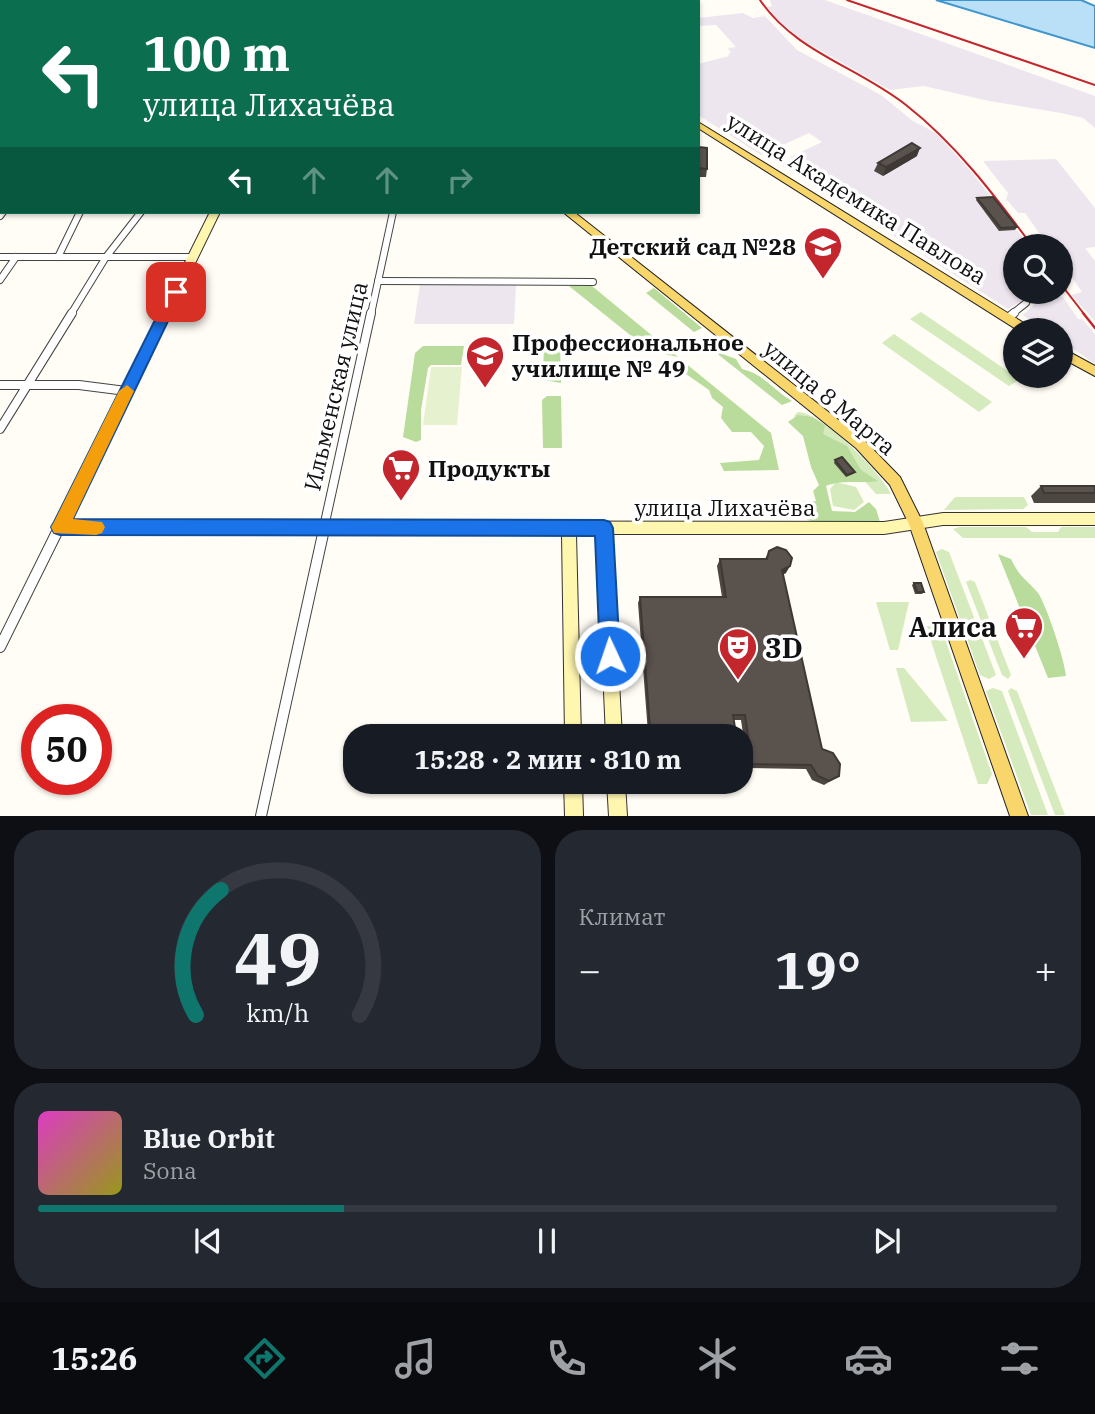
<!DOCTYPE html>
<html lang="ru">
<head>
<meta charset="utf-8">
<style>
  :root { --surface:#171b24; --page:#242831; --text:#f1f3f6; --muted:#9ea1a6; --line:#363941; --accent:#0f766e }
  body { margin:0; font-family:"IBM Plex Serif",serif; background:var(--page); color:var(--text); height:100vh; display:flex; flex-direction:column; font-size:26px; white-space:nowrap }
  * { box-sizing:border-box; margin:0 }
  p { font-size:23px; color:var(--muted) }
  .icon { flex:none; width:38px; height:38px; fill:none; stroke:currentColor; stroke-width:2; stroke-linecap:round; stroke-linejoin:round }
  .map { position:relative; height:816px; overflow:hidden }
  .drawer { display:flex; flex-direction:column; gap:14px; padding:14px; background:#0d0f14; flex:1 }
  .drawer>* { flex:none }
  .hud { position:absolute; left:0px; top:0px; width:700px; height:214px; box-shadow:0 2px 5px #0004; background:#0b6e4f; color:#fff; overflow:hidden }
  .controls { position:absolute; left:1003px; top:234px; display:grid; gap:14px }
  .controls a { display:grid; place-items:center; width:70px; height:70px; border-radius:50%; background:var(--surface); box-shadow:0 2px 5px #0004; font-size:35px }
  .speed { position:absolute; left:21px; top:704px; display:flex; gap:14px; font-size:35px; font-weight:700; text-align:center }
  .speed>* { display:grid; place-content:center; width:91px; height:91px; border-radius:50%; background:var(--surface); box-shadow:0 2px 5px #0004; line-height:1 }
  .speed .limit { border:10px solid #d22; background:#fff; color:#111 }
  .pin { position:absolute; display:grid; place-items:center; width:60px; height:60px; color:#fff; margin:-30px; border-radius:14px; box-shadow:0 4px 10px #0006 }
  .me { position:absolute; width:77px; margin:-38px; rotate:357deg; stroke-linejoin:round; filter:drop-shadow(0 0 5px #0008) }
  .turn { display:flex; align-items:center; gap:24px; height:147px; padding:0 28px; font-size:32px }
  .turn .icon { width:91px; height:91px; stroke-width:2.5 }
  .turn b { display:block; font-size:49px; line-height:60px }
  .lanes { display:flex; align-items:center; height:66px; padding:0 28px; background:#0003; justify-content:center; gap:35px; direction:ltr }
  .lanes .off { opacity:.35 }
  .big { font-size:52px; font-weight:800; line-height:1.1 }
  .drawer .tile { flex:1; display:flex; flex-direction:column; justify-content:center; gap:10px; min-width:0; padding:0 24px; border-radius:28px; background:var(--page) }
  .drawer .dial { align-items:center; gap:0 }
  .dial svg { height:182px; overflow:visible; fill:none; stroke:var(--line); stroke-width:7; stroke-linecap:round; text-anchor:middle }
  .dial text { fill:var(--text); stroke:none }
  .song { display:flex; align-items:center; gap:21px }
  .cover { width:84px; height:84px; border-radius:10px; background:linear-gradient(135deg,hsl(310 70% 55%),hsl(60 70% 35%)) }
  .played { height:7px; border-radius:4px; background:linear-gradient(90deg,var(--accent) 30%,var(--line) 30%) }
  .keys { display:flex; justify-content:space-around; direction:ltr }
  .heat { display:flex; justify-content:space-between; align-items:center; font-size:38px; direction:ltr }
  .drawer .tiles { flex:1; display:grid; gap:14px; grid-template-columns:1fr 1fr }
  .tile:last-child { grid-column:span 2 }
  .trip { position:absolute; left:343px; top:724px; width:410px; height:70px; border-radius:28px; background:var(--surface); box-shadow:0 2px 5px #0004; font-weight:800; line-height:70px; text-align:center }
  .tab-bar { display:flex; height:112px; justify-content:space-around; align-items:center; background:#090b0e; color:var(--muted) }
  .tab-bar .icon { width:49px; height:49px }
  .tab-bar .on { color:var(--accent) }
  .tab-bar b { font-size:32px; color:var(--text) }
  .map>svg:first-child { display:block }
  .industrial { fill:#eee6ef }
  .green { fill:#d5ebbd }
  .forest { fill:#b9dc9c }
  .pitch { fill:#e6f2cf }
  .water { fill:#b9e0f7; stroke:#3f96cf; stroke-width:2 }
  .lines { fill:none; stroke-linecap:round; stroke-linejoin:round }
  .street-far3-casing { stroke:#444; stroke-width:6 }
  .street-far2-casing { stroke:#444; stroke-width:8 }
  .street-far1-casing { stroke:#444; stroke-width:10 }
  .street-casing { stroke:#444; stroke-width:12 }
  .secondary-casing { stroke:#333; stroke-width:2 }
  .primary-casing { stroke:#222; stroke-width:2 }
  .street-far3 { stroke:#fff; stroke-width:5 }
  .street-far2 { stroke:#fff; stroke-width:6 }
  .street-far1 { stroke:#fff; stroke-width:8 }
  .street { stroke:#fff; stroke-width:10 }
  .secondary { fill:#fff6b0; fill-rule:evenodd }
  .primary { fill:#f9d66b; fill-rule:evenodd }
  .rail-far1 { stroke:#c4262e; stroke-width:2 }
  .rail { stroke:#c4262e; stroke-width:2.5 }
  .wall { fill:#4d4742 }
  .shaded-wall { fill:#3f3936 }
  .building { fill:#5a524d; stroke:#3f3936; stroke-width:2 }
  .route { fill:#1a73e8; stroke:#114b97; stroke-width:2 }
  .slow { fill:#f59e0b }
  .labels { text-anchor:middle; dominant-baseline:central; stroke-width:7; stroke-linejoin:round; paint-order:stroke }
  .street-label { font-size:23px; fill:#111; stroke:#fff }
  .poi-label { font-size:23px; font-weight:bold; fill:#111; stroke:#fff; text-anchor:start }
  .near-poi-label { font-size:28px; font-weight:bold; fill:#111; stroke:#fff; text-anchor:end }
</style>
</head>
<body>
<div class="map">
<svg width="1095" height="816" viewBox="0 0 1095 816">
  <rect width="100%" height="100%" fill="#fffdf5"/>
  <g class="industrial">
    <polygon points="770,0 825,0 1095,96 1095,128 1083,118 1061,113 989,101 924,86 890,90 802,40 771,14 766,7 772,6"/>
    <polygon points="743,13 753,18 765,16 797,50 881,95 913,121 936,133 970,170 1030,247 1015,247 1015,292 1037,292 1008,309 864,217 872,212 793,166 787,169 782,166 793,160 790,157 822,142 809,133 761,155 698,115 698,64 729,56 728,54 731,53 728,48 736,47 716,25 698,26 698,18"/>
    <polygon points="1056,159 1095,208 1095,247 1085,248 1095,261 1095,321 1071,295 1082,292 1061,262 1060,247 1049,247 1025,213 1018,213 1006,199 1008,193 983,161"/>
    <polygon points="420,284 516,285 514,324 414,324"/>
    <polygon points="1046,293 1063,297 1078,319 1082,319 1095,334 1095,364 1061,340 1060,331 1045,331 1023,315"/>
  </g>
  <g class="green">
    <polygon points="921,312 1015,376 1022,378 1009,386 910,319"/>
    <polygon points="894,334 992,402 979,412 882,343"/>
    <path d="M798,412C821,412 881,472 891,494H876L844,458L794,416Z"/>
    <polygon points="836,482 856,487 864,502 854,510 833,506 830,489"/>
    <polygon points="955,497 1024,497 1028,505 1023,509 944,510"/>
    <polygon points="959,527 1026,527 1032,532 1058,532 1061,527 1095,527 1095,538 963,538 953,529"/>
    <polygon points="942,549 949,552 996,675 989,679 980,675 936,552"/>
    <polygon points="970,580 975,582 1011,675 1008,679 1002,675 966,582"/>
    <polygon points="876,602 909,602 898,650 890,650"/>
    <polygon points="936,626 944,636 992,774 987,784 978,784 926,626"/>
    <polygon points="896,668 904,668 948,721 911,722"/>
    <polygon points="993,688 1002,691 1048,815 1031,815 986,691"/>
    <polygon points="1011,688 1017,691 1065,815 1055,815 1008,691"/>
  </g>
  <g class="forest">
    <polygon points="592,285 592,286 678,357 650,351 569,286"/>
    <polygon points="654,288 702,328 694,332 646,293"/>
    <polygon points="544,342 560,342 561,383 543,380"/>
    <path d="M712,343L723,346L725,355L736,359L742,369C762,373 775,391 792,401L782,405L715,352Z"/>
    <polygon points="423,346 464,346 461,365 431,365 428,368 421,410 421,440 416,442 403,437 415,353"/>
    <polygon points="684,362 771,433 779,470 724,471 720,463 759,460 764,446 751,432 732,432 721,418 723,407 712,398 709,390 673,365"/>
    <polygon points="547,396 561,396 562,448 543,448 542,400"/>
    <path d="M798,415L812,417L825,425L823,434L847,446L861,470L878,481C859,484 843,479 826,486L832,511L855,512L869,502L876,509L880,522L821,523L807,520L801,502L816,501L813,491L819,485L811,467L803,436L788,422Z"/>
    <path d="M998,554L1011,559C1020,578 1026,579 1038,593C1046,604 1065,661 1066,676L1048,678Z"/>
  </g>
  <polygon class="pitch" points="431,367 462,367 457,425 423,425"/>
  <polygon class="water" points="936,0 1081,0 1095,6 1095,48"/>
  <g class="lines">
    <g class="street-far3-casing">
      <g id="street-far3">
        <polyline points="178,0 180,2"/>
        <polyline points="119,2 126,0"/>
        <polyline points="231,2 237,0"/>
        <polyline points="0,73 2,71"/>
        <polyline points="0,121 2,119"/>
      </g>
    </g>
    <g class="street-far2-casing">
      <g id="street-far2">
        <polyline points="0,216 3,212"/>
        <polyline points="0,257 193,257"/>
        <polyline points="58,257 80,212"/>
        <polyline points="0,280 16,257"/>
        <polyline points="378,281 593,282"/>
        <polyline points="71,314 106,257 141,212"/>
        <polyline points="371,314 393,212"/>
        <polyline points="1012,314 1026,303"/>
      </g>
    </g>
    <g class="street-far1-casing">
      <g id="street-far1">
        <polyline points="1008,318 1014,313"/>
        <polyline points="0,385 79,385 126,391"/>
        <polyline points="0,429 72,313"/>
        <polyline points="55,536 60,527"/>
        <polyline points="322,536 371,313"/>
      </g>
    </g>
    <g class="street-casing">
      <g id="street">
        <polyline points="0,647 56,534"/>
        <polyline points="261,816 323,534"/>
      </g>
    </g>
    <g class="secondary-casing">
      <g id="secondary">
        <polygon points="318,0 325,0 317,2"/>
        <polygon points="210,212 220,212 70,521 884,522 943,513 1095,513 1095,525 943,525 884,534 611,534 622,737 606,737 597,534 576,534 581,737 565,737 562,534 60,533 55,531 53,527 55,523"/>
        <polygon points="564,782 582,782 583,816 565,816"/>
        <polygon points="607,782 625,782 627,816 609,816"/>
      </g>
    </g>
    <g class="primary-casing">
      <g id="primary">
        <polygon points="300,0 307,0 308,2 301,2"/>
        <polygon points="589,0 595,0 596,2 589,2"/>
        <polygon points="698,122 1032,328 1033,331 1019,331 698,128"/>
        <polygon points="563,212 574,212 864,440 900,477 923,523 1028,816 1010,816 909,524 890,485 856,448"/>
        <polygon points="1060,347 1095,366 1095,376 1060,357"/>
      </g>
    </g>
    <use href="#street-far3" class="street-far3"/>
    <use href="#street-far2" class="street-far2"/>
    <use href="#street-far1" class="street-far1"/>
    <use href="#street" class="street"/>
    <use href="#secondary" class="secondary"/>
    <use href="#primary" class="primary"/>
    <g class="rail-far1">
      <path d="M760,0C795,52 858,67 906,105C956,144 995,196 1033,247"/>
      <polyline points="847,0 1095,85"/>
      <polyline points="1060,283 1084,314"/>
    </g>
    <polyline class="rail" points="1083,313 1095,328"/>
  </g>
  <g class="wall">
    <polygon points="698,147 707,169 706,177 698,177"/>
    <polygon points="917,156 883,176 874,171 878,163"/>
    <polygon points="977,198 1017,227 1015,230 999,231 976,200"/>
    <polygon points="835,460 855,472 853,474 846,477 834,463"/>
    <polygon points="1041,486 1095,486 1095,503 1034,503 1031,496"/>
    <polygon points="769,551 786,573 783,574 822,749 839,776 824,785 812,780 806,769 748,768 741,720 734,720 735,728 731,733 701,733 696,737 678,737 676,733 648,733 638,603 640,597 722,597 717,566 720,559 765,559"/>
    <polygon points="914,583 924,592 922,594 915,594 912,585"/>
  </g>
  <g class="shaded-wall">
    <polygon points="920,148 917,156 883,176 886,167"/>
    <polygon points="790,566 786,573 778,577 782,570"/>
  </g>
  <g class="building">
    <polygon points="912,143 920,148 886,167 878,163"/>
    <polygon points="698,147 707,148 707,169 698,168"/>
    <polygon points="993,197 1017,227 1001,228 977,198"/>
    <polygon points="842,457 855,472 847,475 835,460"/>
    <polygon points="1041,486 1095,486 1095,493 1044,493"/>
    <polygon points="777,547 786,550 792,558 790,566 782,570 822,749 833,753 840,764 839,776 829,781 818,776 811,765 752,764 745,715 733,715 735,728 704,728 692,737 684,737 678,728 650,728 640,597 726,597 720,559 767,559 769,551"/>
    <polygon points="914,583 921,583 924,592 917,592"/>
  </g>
  <polygon class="route" points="176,287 182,292 73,519 604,520 610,522 613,528 620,656 617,663 610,666 603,663 600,656 595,536 60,535 54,533 51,527 54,522 169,292"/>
  <polygon class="slow" points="127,385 134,391 73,519 102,522 105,527 102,533 96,535 54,533 51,527 54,522 119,391"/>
  <defs>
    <g id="school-pin" transform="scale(2.0125)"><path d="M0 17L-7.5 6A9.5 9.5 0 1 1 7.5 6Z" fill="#c4262e" stroke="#fff"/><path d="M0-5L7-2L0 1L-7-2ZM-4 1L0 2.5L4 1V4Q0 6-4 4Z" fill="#fff"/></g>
    <g id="university-pin" transform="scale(2.0125)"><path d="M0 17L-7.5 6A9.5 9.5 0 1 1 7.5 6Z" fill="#c4262e" stroke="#fff"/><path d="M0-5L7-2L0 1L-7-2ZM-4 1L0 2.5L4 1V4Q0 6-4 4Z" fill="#fff"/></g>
    <g id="supermarket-pin" transform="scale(2.0125)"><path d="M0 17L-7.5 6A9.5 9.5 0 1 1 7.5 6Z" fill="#c4262e" stroke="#fff"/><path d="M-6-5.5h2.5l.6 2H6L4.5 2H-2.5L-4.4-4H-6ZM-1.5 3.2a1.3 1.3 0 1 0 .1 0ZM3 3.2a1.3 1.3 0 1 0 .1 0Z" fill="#fff"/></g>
    <g id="theatre-pin" transform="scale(2.0125)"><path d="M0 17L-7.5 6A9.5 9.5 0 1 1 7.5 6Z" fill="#c4262e" stroke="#fff"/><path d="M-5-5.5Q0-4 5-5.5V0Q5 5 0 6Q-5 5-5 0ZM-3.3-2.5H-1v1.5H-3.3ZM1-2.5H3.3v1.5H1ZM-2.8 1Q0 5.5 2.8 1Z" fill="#fff"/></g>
  </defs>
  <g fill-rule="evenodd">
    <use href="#school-pin" x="823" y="246"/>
    <use href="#university-pin" x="485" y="355"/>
    <use href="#supermarket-pin" x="401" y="468"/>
    <use href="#supermarket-pin" x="1024" y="626"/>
    <use href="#theatre-pin" x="738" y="647"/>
  </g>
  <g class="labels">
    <g class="street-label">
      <text transform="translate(857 198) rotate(32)">улица Академика Павлова</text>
      <text transform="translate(335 386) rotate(-77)">Ильменская улица</text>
      <text transform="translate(830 397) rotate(40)">улица 8 Марта</text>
      <text x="725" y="507">улица Лихачёва</text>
    </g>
    <g class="poi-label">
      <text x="796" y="246" text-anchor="end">Детский сад №28</text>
      <text x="512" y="342">Профессиональное<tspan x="512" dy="26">училище № 49</tspan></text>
      <text x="428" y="468">Продукты</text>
    </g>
    <g class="near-poi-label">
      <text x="997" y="626">Алиса</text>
      <text x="765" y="647" text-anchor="start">3D</text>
    </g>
  </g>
</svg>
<div class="controls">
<a><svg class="icon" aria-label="search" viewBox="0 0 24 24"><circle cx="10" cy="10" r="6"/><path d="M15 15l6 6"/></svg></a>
<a><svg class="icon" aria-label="layers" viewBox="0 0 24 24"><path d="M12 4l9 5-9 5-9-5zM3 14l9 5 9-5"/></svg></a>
</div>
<div class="speed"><div class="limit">50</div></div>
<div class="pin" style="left:176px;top:292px;background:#d93025"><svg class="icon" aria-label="arrive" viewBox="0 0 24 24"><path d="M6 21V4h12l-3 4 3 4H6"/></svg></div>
<svg class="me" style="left:610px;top:656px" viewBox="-20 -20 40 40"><circle r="17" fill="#1a73e8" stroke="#fff" stroke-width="3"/><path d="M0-11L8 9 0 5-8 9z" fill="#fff"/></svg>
<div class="trip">15:28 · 2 мин · 810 m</div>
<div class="hud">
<div class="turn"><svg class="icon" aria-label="left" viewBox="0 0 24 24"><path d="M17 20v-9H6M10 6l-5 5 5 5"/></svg><div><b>100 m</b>улица Лихачёва</div></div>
<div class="lanes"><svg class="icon" aria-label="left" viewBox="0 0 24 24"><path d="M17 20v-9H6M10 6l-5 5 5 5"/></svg><svg class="icon off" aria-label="ahead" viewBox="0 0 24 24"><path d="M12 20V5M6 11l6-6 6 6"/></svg><svg class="icon off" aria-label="ahead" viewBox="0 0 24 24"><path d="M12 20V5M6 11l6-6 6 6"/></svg><svg class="icon off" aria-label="right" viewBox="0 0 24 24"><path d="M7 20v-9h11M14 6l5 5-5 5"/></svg></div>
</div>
</div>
<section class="drawer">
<div class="tiles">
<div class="tile dial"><svg viewBox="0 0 100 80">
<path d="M14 69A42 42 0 1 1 86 69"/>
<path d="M14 69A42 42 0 0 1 25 14" stroke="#0f766e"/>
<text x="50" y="56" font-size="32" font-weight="700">49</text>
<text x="50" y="72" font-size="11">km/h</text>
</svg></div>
<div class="tile"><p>Климат</p>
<div class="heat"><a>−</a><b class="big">19°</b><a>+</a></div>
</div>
<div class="tile">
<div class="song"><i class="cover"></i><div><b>Blue Orbit</b><p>Sona</p></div></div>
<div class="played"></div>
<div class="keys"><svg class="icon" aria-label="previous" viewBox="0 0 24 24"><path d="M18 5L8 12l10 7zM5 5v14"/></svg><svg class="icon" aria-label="pause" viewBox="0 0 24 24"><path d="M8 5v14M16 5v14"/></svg><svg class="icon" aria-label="next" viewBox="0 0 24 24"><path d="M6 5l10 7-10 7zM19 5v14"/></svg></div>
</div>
</div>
</section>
<nav class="tab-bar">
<b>15:26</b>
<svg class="icon on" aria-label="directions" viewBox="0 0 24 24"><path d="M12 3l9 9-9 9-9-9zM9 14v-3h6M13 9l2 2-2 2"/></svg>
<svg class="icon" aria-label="music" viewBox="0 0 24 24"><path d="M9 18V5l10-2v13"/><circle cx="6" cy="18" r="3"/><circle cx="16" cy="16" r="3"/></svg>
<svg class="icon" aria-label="phone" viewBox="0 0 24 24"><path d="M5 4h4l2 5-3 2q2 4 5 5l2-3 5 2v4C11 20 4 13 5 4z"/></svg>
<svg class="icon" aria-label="climate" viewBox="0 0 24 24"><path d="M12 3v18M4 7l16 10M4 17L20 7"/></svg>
<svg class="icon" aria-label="car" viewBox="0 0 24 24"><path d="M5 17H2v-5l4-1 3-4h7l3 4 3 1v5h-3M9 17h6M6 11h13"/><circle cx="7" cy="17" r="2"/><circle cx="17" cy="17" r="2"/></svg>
<svg class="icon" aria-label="filters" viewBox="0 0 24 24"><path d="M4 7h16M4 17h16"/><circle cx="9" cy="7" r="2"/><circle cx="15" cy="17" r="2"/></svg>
</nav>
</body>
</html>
